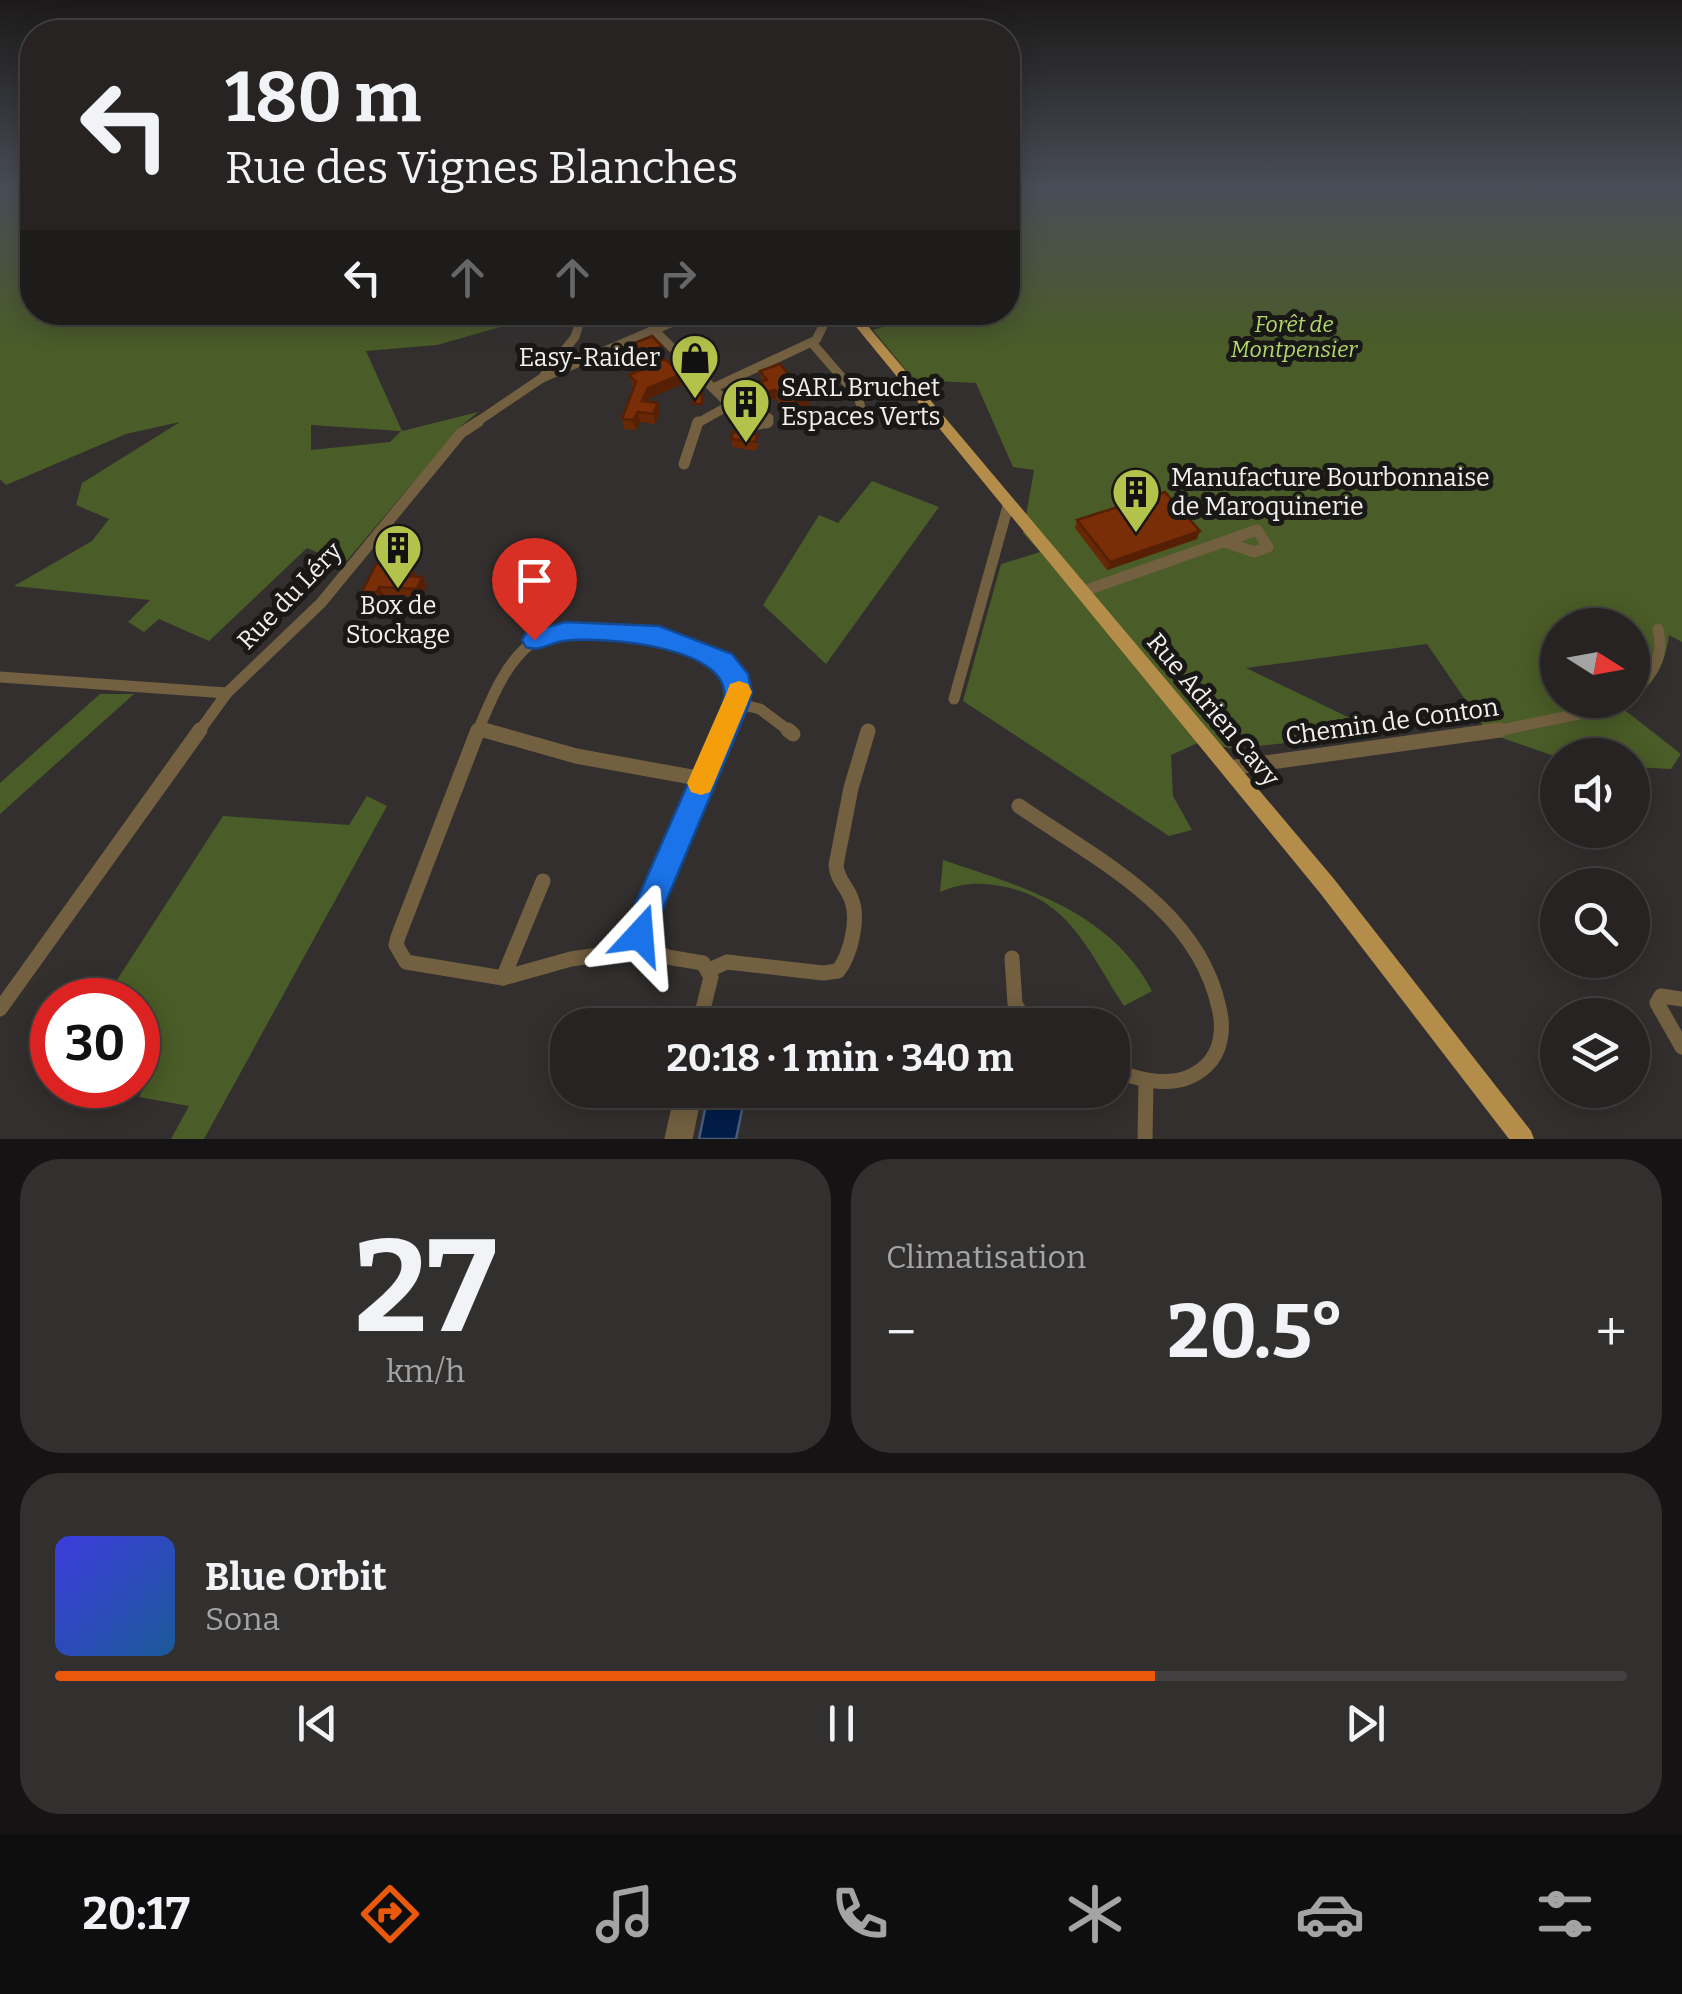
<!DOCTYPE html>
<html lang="fr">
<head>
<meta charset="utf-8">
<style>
  :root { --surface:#262322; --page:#322f2f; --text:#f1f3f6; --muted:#a4a4a5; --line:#424040; --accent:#ea580c }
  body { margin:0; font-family:Bitter,serif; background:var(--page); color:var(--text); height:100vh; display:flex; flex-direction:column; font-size:38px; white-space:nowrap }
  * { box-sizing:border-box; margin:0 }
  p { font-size:32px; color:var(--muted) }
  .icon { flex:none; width:55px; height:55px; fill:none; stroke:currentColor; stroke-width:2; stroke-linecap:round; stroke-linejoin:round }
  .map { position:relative; height:1139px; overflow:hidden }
  .sheet { display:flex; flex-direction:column; gap:20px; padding:20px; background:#151313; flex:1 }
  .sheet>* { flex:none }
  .guide { position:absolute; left:20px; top:20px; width:1000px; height:305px; border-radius:40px; box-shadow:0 5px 25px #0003,0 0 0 2px var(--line); background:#262322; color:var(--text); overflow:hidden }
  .needle { width:65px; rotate:101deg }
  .controls { position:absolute; left:1540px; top:608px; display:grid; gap:20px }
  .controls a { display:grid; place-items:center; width:110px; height:110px; border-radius:50%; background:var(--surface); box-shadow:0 5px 25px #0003,0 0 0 2px var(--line); font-size:50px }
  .speed { position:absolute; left:30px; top:978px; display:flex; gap:20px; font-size:50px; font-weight:700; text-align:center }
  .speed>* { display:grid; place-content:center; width:130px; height:130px; border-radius:50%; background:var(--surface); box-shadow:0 5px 25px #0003,0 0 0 2px var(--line); line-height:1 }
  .speed .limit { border:15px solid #d22; background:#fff; color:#111 }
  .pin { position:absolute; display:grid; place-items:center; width:85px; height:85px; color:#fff; margin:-102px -42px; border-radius:50% 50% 50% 0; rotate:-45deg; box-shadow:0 0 10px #0007 }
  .pin .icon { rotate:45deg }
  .me { position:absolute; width:110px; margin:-55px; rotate:19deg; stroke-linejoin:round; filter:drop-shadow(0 0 8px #0008) }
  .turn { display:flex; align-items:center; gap:35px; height:210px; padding:0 40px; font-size:45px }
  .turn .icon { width:130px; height:130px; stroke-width:2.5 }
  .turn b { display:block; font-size:70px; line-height:85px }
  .lanes { display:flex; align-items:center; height:95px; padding:0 40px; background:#0003; justify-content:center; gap:50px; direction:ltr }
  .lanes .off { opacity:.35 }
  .big { font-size:75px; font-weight:700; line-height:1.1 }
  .sheet .tile { flex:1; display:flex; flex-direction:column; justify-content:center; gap:15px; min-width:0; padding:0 35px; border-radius:40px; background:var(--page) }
  .sheet .dial { align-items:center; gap:0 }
  .dial b { font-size:130px; line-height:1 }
  .song { display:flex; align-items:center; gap:30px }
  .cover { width:120px; height:120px; border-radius:15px; background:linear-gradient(135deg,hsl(240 70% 55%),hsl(210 70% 35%)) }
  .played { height:10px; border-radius:5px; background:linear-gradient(90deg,var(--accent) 70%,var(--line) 70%) }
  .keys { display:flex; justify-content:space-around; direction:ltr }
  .heat { display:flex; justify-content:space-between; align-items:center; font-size:55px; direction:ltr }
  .sheet .tiles { flex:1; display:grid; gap:20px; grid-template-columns:1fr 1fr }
  .tile:last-child { grid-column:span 2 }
  .trip { position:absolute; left:550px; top:1008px; width:580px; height:100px; border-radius:40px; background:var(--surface); box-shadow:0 5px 25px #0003,0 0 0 2px var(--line); font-weight:700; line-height:100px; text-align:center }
  .dock { display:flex; height:160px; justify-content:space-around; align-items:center; background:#0f0e0e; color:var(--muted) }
  .dock .icon { width:70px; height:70px }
  .dock .on { color:var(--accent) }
  .dock b { font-size:45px; color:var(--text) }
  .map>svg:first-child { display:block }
  .green { fill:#4a5c27; fill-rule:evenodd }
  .water { fill:#001d49; stroke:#495d7b; stroke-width:2.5 }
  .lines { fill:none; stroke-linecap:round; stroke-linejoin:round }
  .minor-far2 { stroke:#736041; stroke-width:9 }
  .minor-far1 { stroke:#736041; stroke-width:11 }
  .minor { stroke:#736041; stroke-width:15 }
  .major { fill:#b58d4b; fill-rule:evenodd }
  .wall { fill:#682806 }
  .shaded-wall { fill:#552005 }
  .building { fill:#792e07; stroke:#552005; stroke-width:2.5 }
  .route { fill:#1a73e8; stroke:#114b97; stroke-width:2.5 }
  .slow { fill:#f59e0b }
  .labels { text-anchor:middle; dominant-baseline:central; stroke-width:10; stroke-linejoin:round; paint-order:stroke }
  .far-park-label { font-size:22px; font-style:italic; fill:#b3d96b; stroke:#191817 }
  .poi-label { font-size:25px; fill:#f3f1f0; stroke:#191817; text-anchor:start }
  .street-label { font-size:25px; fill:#f3f1f0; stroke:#191817 }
</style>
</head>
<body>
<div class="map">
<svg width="1682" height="1139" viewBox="0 0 1682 1139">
  <rect width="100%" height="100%" fill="#322f2e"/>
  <g class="green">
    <path d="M0,189H32V312L549,313L437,345L366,351L402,431L478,412L460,427L344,564L307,548L209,641L159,619L144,632L128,622L150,600L14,586L92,541L109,519L76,505L82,483L180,422L126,434L6,485L0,479ZM311,425L400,431H401L390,442L311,450Z"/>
    <path d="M1008,189H1682V642L1669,635C1665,664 1656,683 1632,700V625H1558V700H1632L1622,708L1681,754L1671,769L1633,767L1632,755L1557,757L1488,733L1427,644L1246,668L1379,732L1234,749L1200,742L1171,755L1173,796L1192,830L1169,836L963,701L1001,564L1040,552L1023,533L1034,470L1013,467L976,383L914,380L873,330L929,313L1008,312Z"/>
    <polygon points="872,481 939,507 826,664 763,605 819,515 838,523"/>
    <polygon points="100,694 134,694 0,814 0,783"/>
    <polygon points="367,796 387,806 204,1139 171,1139 189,1106 139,1097 149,1079 138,1077 138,1000 104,1000 223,816 349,825"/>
    <path d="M943,860C1023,887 1110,911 1152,991L1124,1006C1089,953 1069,897 1000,886C976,882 962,883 940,892Z"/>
  </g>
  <polygon class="water" points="709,1090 746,1090 736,1139 699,1139"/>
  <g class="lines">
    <g class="minor-far2">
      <polyline points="654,330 730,405"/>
      <polyline points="812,343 858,396 861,408"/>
      <polyline points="542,378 575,337 583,312"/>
      <polyline points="713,388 816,340 830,312"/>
      <polyline points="730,405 749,424"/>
      <polyline points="730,405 750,406 769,418 767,424"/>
      <polyline points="474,424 542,378 696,312"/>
      <polyline points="696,424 730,405"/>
    </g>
    <g class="minor-far1">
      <polyline points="747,422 751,426 768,422"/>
      <polyline points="684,464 698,422"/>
      <polyline points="1081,592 1257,530 1268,547 1254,552 1225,542"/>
      <polyline points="0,677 227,693"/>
      <path d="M1632,692C1653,675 1665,656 1658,629"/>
      <polyline points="954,699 1008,506"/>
      <polyline points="736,703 760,709 792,733"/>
      <polyline points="479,729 493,733"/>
      <polyline points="198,733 227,693 321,603 461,433 478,422"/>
      <path d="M477,733C490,702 505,662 533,642C576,611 715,635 739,684L723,733"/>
      <polyline points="1488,733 1578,714 1616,700"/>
    </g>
    <g class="minor">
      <polyline points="478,730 398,937 396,945 406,962 503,978 571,959 620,952 635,945"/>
      <polyline points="484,730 576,756 703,779"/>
      <polyline points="788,730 793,734"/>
      <polyline points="1229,768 1500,730"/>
      <path d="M1019,806C1097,860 1198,908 1219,1008C1224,1028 1222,1051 1206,1066C1179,1091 1143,1081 1112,1070"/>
      <circle cx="644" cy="943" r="8"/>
      <polyline points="641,935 644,918 724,730"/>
      <polyline points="650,948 667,957 703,963 711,977 699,1025"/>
      <polyline points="1012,958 1015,1004 1028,1025"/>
      <path d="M709,970L727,962L823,973L838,971C850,956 859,921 852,901C848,887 837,881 836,865L851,788L868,731"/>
      <polyline points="503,978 543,881"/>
      <polyline points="1682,999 1661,996 1657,1003 1682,1047"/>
      <polyline points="0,1009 200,730"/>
      <polyline points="672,1139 683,1090"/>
      <polyline points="685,1139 695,1090"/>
      <polyline points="1145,1139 1146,1083"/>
    </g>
    <polygon class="major" points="844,312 856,312 1334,879 1531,1131 1534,1139 1509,1139 1320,893"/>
  </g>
  <g class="wall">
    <polygon points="749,312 799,312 799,313 766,325"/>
    <polygon points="617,350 663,354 629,369 618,358"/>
    <polygon points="760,371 810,407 785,413 776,398 768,401 760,391 760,382 763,381 761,379"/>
    <polygon points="682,374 683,384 650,398 648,402 658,403 660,413 655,424 640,422 636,430 624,429 622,419 634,387 632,385 629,375"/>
    <polygon points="731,439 759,443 756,451 732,447"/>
    <polygon points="1077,520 1197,539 1107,570 1075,528"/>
    <polygon points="411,565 415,573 414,577 427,585 421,597 384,595 381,600 367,599 362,592"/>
  </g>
  <g class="shaded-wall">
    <polygon points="771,312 799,312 799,313 766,325 765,315"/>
    <polygon points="662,346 663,354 629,369 627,361"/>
    <polygon points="682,374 683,384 650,398 644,412 642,401 648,388"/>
    <polygon points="775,390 776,398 768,401 767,392"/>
    <polygon points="809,399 810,407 785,413 784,405"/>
    <polygon points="658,403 660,413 655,424 653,414"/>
    <polygon points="638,412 640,422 636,430 633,420"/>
    <polygon points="1200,531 1197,539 1107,570 1110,562"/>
    <polygon points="411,565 415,573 411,584 406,576"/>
    <polygon points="422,577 427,585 421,597 417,589"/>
    <polygon points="379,587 384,595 381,600 377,592"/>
  </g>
  <g class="building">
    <polygon points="652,336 662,346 627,361 617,350"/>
    <polygon points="665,359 682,374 648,388 642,401 658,403 653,414 638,412 633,420 622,419 636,382 629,375"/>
    <polygon points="780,364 809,399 784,405 775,390 767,392 760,382 767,380 760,371"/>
    <polygon points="694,390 702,390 702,404 693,404"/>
    <polygon points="733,432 758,435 755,442 731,439"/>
    <polygon points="1165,492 1200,531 1110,562 1077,520"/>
    <polygon points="376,564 411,565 406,576 422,577 417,589 379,587 377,592 362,592"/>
  </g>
  <linearGradient id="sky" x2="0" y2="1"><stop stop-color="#1c1a19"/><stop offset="0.54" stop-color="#494d57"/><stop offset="1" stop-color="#494d57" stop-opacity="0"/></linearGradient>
  <rect width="1682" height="349" fill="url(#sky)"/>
  <path class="route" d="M565,622L659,626L732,654L748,674L752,692L749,704L659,918L651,946L640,950L630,946L625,935L629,918L723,704C740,646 601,636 563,641C550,643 540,652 526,647L522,640L526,633Z"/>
  <polygon class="slow" points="739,681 748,684 752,692 714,783 710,792 701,795 691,792 687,783 727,692 730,684"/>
  <defs>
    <g id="shop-pin" transform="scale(2.5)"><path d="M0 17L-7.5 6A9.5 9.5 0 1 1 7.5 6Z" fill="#b3c24b" stroke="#191817"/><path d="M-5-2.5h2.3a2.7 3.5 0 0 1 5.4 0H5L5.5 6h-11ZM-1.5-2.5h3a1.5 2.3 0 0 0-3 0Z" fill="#111"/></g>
    <g id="building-pin" transform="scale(2.5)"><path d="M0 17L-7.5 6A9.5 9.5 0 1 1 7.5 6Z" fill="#b3c24b" stroke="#191817"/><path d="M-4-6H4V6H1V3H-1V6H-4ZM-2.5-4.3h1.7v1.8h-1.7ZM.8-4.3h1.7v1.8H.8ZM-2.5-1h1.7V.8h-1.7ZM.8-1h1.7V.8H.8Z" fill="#111"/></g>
  </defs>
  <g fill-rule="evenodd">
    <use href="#shop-pin" x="695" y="358"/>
    <use href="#building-pin" x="746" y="402"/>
    <use href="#building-pin" x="1136" y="492"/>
    <use href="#building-pin" x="398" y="548"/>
  </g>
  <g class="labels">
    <g class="far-park-label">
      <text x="1294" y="324">Forêt de<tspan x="1294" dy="25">Montpensier</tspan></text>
    </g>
    <g class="poi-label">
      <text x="660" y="358" text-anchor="end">Easy-Raider</text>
      <text x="781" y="388">SARL Bruchet<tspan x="781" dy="29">Espaces Verts</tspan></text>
      <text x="1171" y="478">Manufacture Bourbonnaise<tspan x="1171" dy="29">de Maroquinerie</tspan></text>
      <text x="398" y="606" text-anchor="middle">Box de<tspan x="398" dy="29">Stockage</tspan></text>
    </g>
    <g class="street-label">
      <text transform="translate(290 596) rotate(-46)">Rue du Léry</text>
      <text transform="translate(1213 710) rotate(50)">Rue Adrien Cavy</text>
      <text transform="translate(1392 722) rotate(-8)">Chemin de Conton</text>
    </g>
  </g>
</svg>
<div class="controls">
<a><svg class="needle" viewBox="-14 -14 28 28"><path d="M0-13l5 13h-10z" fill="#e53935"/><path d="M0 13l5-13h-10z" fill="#a4a4a5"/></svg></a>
<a><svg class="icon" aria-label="sound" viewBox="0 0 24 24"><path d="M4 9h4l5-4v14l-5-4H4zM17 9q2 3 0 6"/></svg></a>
<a><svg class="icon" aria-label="search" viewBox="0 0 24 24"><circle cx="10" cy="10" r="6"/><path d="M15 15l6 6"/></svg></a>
<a><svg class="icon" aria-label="layers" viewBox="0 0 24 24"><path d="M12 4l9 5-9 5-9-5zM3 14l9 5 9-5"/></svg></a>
</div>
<div class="speed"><div class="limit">30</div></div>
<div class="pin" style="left:534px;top:640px;background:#d93025"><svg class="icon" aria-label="arrive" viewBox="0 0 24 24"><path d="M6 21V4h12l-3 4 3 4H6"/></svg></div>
<svg class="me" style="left:640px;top:935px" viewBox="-20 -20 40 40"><path d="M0-17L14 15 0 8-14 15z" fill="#1a73e8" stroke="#fff" stroke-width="4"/></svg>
<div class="trip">20:18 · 1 min · 340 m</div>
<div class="guide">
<div class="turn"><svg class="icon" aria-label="left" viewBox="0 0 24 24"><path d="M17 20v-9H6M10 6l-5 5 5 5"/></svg><div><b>180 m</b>Rue des Vignes Blanches</div></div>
<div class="lanes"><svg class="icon" aria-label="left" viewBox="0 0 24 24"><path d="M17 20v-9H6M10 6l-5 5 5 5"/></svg><svg class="icon off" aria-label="ahead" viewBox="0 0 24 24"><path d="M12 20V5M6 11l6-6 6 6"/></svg><svg class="icon off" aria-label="ahead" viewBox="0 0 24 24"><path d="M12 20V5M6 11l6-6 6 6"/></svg><svg class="icon off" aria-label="right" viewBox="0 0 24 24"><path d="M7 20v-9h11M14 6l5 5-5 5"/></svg></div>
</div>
</div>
<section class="sheet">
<div class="tiles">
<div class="tile dial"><b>27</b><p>km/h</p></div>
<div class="tile"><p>Climatisation</p>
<div class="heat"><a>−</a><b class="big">20.5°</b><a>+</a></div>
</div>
<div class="tile">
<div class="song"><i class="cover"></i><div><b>Blue Orbit</b><p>Sona</p></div></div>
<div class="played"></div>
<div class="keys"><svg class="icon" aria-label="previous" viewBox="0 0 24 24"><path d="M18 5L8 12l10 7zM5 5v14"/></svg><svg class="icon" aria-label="pause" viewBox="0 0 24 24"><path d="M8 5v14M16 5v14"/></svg><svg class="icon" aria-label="next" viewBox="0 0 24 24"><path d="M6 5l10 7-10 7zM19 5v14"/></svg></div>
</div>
</div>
</section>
<nav class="dock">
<b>20:17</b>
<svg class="icon on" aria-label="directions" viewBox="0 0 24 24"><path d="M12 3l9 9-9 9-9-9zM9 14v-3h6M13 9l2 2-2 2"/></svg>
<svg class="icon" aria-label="music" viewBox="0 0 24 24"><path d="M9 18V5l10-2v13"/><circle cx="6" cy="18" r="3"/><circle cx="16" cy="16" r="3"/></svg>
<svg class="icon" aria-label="phone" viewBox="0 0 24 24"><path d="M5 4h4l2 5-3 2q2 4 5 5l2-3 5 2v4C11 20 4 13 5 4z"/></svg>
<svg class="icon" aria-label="climate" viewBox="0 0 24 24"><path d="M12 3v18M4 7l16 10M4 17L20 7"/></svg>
<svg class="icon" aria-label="car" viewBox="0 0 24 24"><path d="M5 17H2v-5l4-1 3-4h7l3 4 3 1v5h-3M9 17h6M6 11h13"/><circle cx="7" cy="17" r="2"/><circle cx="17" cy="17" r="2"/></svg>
<svg class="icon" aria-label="filters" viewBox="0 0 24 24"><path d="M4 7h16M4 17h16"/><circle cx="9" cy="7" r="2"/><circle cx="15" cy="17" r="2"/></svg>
</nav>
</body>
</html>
